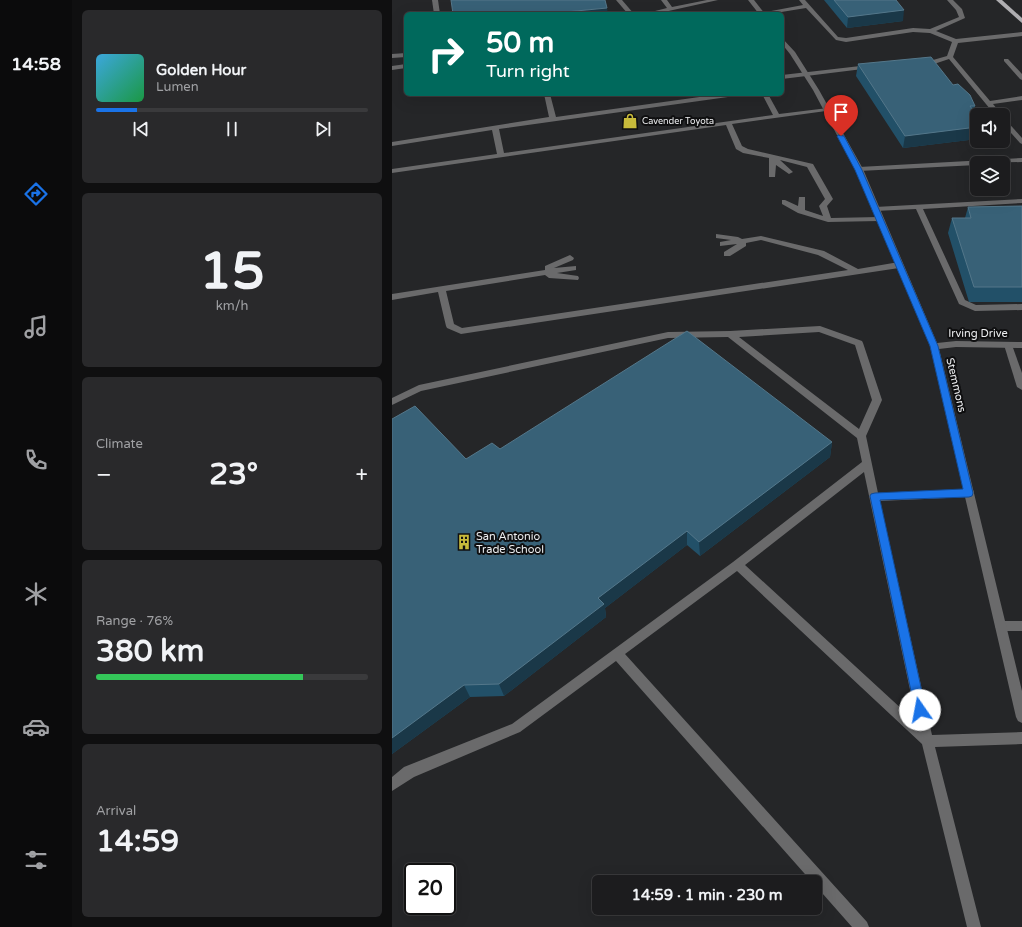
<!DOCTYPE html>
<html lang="en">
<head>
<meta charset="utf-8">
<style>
  :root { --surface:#1c1c1e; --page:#29292b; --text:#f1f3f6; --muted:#a0a1a4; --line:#3a3a3c; --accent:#1a73e8 }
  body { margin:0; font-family:"Varela Round",sans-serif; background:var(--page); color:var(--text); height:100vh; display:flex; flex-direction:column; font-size:15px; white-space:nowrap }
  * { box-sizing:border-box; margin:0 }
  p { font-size:13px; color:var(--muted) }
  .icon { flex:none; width:22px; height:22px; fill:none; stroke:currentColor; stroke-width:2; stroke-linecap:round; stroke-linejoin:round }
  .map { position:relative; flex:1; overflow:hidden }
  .side { display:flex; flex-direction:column; gap:10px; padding:10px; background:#0f0f10; width:320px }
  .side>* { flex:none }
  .top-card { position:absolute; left:12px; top:12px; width:380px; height:84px; border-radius:6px; box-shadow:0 4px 16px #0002,0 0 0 1px var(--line); background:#00695c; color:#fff; overflow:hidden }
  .fabs { position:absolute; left:578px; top:108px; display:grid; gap:8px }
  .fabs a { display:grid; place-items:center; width:40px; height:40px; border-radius:6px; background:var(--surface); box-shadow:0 4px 16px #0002,0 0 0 1px var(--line); font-size:20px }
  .speed { position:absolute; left:12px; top:863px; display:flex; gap:8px; font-size:20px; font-weight:700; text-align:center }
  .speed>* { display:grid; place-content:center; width:52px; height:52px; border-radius:50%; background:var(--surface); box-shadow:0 4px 16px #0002,0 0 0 1px var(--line); line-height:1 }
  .speed .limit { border:2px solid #111; border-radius:6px; background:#fff; color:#111 }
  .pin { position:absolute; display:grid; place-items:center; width:34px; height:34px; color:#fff; margin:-41px -17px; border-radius:50% 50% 50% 0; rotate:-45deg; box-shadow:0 0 4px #0007 }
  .pin .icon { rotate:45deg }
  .me { position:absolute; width:44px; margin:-22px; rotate:348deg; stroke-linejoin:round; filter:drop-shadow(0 0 3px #0008) }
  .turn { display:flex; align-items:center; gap:14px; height:84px; padding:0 16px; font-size:18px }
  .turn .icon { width:52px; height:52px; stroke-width:2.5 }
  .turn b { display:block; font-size:28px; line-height:34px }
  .big { font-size:30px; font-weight:700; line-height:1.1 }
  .side .widget { flex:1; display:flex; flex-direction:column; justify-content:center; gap:6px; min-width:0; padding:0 14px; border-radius:6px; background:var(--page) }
  .side .dial { align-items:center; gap:0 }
  .dial b { font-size:52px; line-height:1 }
  .song { display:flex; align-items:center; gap:12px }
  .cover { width:48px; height:48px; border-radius:6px; background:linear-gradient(135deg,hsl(200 70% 55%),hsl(140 70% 35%)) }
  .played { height:4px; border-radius:2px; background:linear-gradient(90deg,var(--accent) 15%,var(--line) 15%) }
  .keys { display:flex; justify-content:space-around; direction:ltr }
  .heat { display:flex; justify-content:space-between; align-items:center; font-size:22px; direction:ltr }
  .charge { height:6px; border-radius:3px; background:linear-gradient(90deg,#34c759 76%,var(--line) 0) }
  .trip { position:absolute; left:200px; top:875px; width:230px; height:40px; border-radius:6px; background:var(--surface); box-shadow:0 4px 16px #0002,0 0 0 1px var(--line); font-weight:700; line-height:40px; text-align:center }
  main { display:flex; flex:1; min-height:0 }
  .menu { display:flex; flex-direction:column; width:72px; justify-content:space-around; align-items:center; background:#0b0b0c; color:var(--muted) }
  .menu .icon { width:28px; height:28px }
  .menu .active { color:var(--accent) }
  .menu b { font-size:18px; color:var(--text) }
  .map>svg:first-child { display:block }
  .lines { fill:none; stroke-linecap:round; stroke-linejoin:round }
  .lane { fill:#6a6a6b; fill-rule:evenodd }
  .street { fill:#6a6a6b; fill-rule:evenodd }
  .primary { fill:#afaeb1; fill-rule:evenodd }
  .wall { fill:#225068 }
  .shaded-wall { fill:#1a3848 }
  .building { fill:#386177; stroke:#54778a }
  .route { fill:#1a73e8; stroke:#114b97 }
  .labels { text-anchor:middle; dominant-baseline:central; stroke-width:4; stroke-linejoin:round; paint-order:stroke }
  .far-poi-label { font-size:9px; fill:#edeef0; stroke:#0f0f10; text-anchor:start }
  .street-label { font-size:11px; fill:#edeef0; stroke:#0f0f10 }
  .poi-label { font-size:11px; fill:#edeef0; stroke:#0f0f10; text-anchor:start }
</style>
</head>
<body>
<main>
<nav class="menu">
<b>14:58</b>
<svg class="icon active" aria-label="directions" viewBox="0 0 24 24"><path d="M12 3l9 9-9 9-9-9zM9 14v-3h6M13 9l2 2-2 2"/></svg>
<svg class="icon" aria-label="music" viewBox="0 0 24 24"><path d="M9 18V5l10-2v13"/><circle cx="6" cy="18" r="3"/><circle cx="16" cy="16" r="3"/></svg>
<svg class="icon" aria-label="phone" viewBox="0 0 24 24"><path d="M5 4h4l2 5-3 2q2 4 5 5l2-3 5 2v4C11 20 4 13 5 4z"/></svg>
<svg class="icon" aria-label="climate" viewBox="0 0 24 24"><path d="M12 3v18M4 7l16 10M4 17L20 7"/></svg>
<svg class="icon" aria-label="car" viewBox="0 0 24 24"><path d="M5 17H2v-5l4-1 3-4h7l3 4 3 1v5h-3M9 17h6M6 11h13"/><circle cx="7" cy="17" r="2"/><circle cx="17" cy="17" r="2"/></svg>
<svg class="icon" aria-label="filters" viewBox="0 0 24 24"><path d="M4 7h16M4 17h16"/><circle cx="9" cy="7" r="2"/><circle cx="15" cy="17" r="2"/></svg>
</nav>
<section class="side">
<div class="widget">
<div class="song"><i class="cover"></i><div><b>Golden Hour</b><p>Lumen</p></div></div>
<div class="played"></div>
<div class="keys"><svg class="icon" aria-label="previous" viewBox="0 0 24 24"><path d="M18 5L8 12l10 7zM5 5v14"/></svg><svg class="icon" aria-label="pause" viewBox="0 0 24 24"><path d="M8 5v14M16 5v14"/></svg><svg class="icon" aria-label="next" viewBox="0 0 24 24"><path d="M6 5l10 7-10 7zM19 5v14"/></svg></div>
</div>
<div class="widget dial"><b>15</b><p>km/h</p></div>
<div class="widget"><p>Climate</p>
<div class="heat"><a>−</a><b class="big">23°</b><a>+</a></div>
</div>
<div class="widget"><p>Range · 76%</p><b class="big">380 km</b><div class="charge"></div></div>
<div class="widget"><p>Arrival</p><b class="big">14:59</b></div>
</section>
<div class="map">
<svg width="630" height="927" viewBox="0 0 630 927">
  <rect width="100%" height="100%" fill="#252628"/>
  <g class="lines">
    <g class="lane">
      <polygon points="40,0 46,0 48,14 42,14"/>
      <polygon points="224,0 230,0 242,14 236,14"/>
      <polygon points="269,0 275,0 280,7 315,0 326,0 263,14 251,14 275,8"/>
      <polygon points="407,0 413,0 446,37 454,38 521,28 538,29 567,17 564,10 555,0 561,0 570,9 573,18 544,31 564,39 630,32 630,36 566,43 561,57 598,101 630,96 630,100 601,104 610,115 603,115 557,59 542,64 527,64 527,62 541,60 555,56 560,42 538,33 521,32 454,42 444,40 414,8 377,14 363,14 411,5"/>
      <polygon points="14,53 14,57 0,58 0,54"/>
      <polygon points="612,59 616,59 630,74 630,80 628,79 612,61"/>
      <polygon points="14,64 14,68 0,70 0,66"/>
      <polygon points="477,65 479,66 479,68 390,79 390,75"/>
      <polygon points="152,94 158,94 164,117 329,94 346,94 343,96 107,129 112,153 381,115 370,94 376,94 387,114 436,108 437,109 434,111 340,124 350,146 356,149 421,164 441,199 435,206 439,218 487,217 491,219 487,221 436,222 406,213 390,204 390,200 393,200 406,206 407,197 413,197 413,210 431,216 427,206 433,199 415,167 388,160 401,172 397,174 384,165 383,177 377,177 377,158 351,153 344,149 334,125 0,173 0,169 105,154 100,130 0,146 0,142 157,117"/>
      <polygon points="611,118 613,119 630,138 630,144 628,143 611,124"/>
      <polygon points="630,158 630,162 585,163 585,165 467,171 463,169 467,167"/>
      <polygon points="630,199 630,203 531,209 573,300 584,305 630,304 630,310 583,311 567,304 524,209 483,211 479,209 483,207"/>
      <polygon points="324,234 346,237 350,239 369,236 432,251 466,269 507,262 511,265 507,268 69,334 55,328 54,326 46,292 0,300 0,294 153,270 153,266 178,255 182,258 181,260 162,268 184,266 184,270 165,273 186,276 187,278 186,280 157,278 153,275 54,291 62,324 70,328 456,270 426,255 369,240 354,243 354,246 338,256 332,256 332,252 345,244 328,246 328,242 339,240 324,238"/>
      <path d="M428,326L470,341L471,343L490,400L474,436L486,493L577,489L581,490L582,493L581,496L577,497L488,501L540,735L630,732V744L543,747L589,927H575L530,744L345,571L233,654L475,922L477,927H460L423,885V882H420L224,661L128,732L22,777L0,791V777L12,767L120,724L341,562L470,462L465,438L336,337L276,338L29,391L0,405V398L27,385L276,332L338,331ZM427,332L463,345L480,400L467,429L347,337ZM472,472L525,723L353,565Z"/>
      <polygon points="616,342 620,345 630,373 630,390 625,387 612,345"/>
      <polygon points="609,621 630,621 630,631 609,631 605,630 603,626 605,622"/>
    </g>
    <g class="street">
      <polygon points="356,0 362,0 373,14 367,14"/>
      <polygon points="390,38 403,52 427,90 471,169 545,343 564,341 630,342 630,348 564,347 547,349 630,691 630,723 626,721 624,717 538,346 463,169 421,90 398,54 390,44"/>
    </g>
    <polygon class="primary" points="604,0 610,0 630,18 630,23"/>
  </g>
  <g class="wall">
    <polygon points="432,0 504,0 511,21 455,28"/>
    <polygon points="466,64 561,85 583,106 582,111 585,116 585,139 511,148 464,76"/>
    <polygon points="630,206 630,302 577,302 556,233 560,218 573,218 576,207"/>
    <polygon points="0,419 74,459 108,449 440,442 438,457 308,556 295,545 213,608 214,617 112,696 78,697 0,754"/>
  </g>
  <g class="shaded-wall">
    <polygon points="215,8 216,14 153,14"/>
    <polygon points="512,10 511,21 455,28 456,17"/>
    <polygon points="585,127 585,139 511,148 513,136"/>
    <polygon points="440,442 438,457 308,556 307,542"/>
    <polygon points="295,531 295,545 213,608 214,617 112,696 107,684 206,598"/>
    <polygon points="72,685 78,697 0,754 0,738"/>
  </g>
  <g class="building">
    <polygon points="59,0 213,0 215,8 153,14 61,14"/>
    <polygon points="442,0 504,0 512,10 456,17"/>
    <polygon points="539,57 561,85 566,84 578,95 583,106 578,106 585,116 585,127 513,136 466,64"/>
    <polygon points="630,206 630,287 582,287 560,218 579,218 576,207"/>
    <polygon points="295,331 440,442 307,542 295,531 206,598 212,604 107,684 72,685 0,738 0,419 23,406 74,459 100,443 108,449"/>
  </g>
  <polygon class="route" points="446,135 452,136 470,170 546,346 581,493 580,496 577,497 488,500 534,710 532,714 528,716 524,714 523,710 478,496 479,494 483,493 571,489 538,346 463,170 445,136"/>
  <defs>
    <g id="shop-bare" transform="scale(1.2)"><path d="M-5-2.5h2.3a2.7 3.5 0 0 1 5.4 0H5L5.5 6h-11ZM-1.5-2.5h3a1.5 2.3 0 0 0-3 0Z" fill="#c8bb3b" stroke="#0f0f10" stroke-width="2.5" paint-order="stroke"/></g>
    <g id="building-bare" transform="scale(1.2)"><path d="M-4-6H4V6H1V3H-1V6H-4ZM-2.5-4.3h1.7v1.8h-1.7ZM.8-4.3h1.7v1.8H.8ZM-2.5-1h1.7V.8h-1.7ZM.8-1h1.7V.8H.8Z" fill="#c8bb3b" stroke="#0f0f10" stroke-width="2.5" paint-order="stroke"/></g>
  </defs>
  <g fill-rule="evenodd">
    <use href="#shop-bare" x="238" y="121"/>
    <use href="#building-bare" x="72" y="542"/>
  </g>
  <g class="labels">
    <g class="far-poi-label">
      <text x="250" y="121">Cavender Toyota</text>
    </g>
    <g class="street-label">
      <text x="586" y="333">Irving Drive</text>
      <text transform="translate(564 385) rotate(77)">Stemmons</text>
    </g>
    <g class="poi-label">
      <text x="84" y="536">San Antonio<tspan x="84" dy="13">Trade School</tspan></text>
    </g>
  </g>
</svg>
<div class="fabs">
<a><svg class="icon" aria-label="sound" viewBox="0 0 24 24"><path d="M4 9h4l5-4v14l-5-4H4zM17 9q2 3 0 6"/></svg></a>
<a><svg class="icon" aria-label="layers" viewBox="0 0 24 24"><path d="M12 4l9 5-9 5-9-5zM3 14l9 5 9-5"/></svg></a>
</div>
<div class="speed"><div class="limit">20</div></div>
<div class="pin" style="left:449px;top:136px;background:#d93025"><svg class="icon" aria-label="arrive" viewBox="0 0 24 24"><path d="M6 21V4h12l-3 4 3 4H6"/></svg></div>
<svg class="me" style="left:528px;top:710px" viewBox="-20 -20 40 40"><circle r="19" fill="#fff"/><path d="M0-13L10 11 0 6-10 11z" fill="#1a73e8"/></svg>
<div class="trip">14:59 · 1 min · 230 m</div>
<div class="top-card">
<div class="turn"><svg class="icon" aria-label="right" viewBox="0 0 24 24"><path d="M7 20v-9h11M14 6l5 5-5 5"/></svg><div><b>50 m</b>Turn right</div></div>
</div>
</div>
</main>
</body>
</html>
